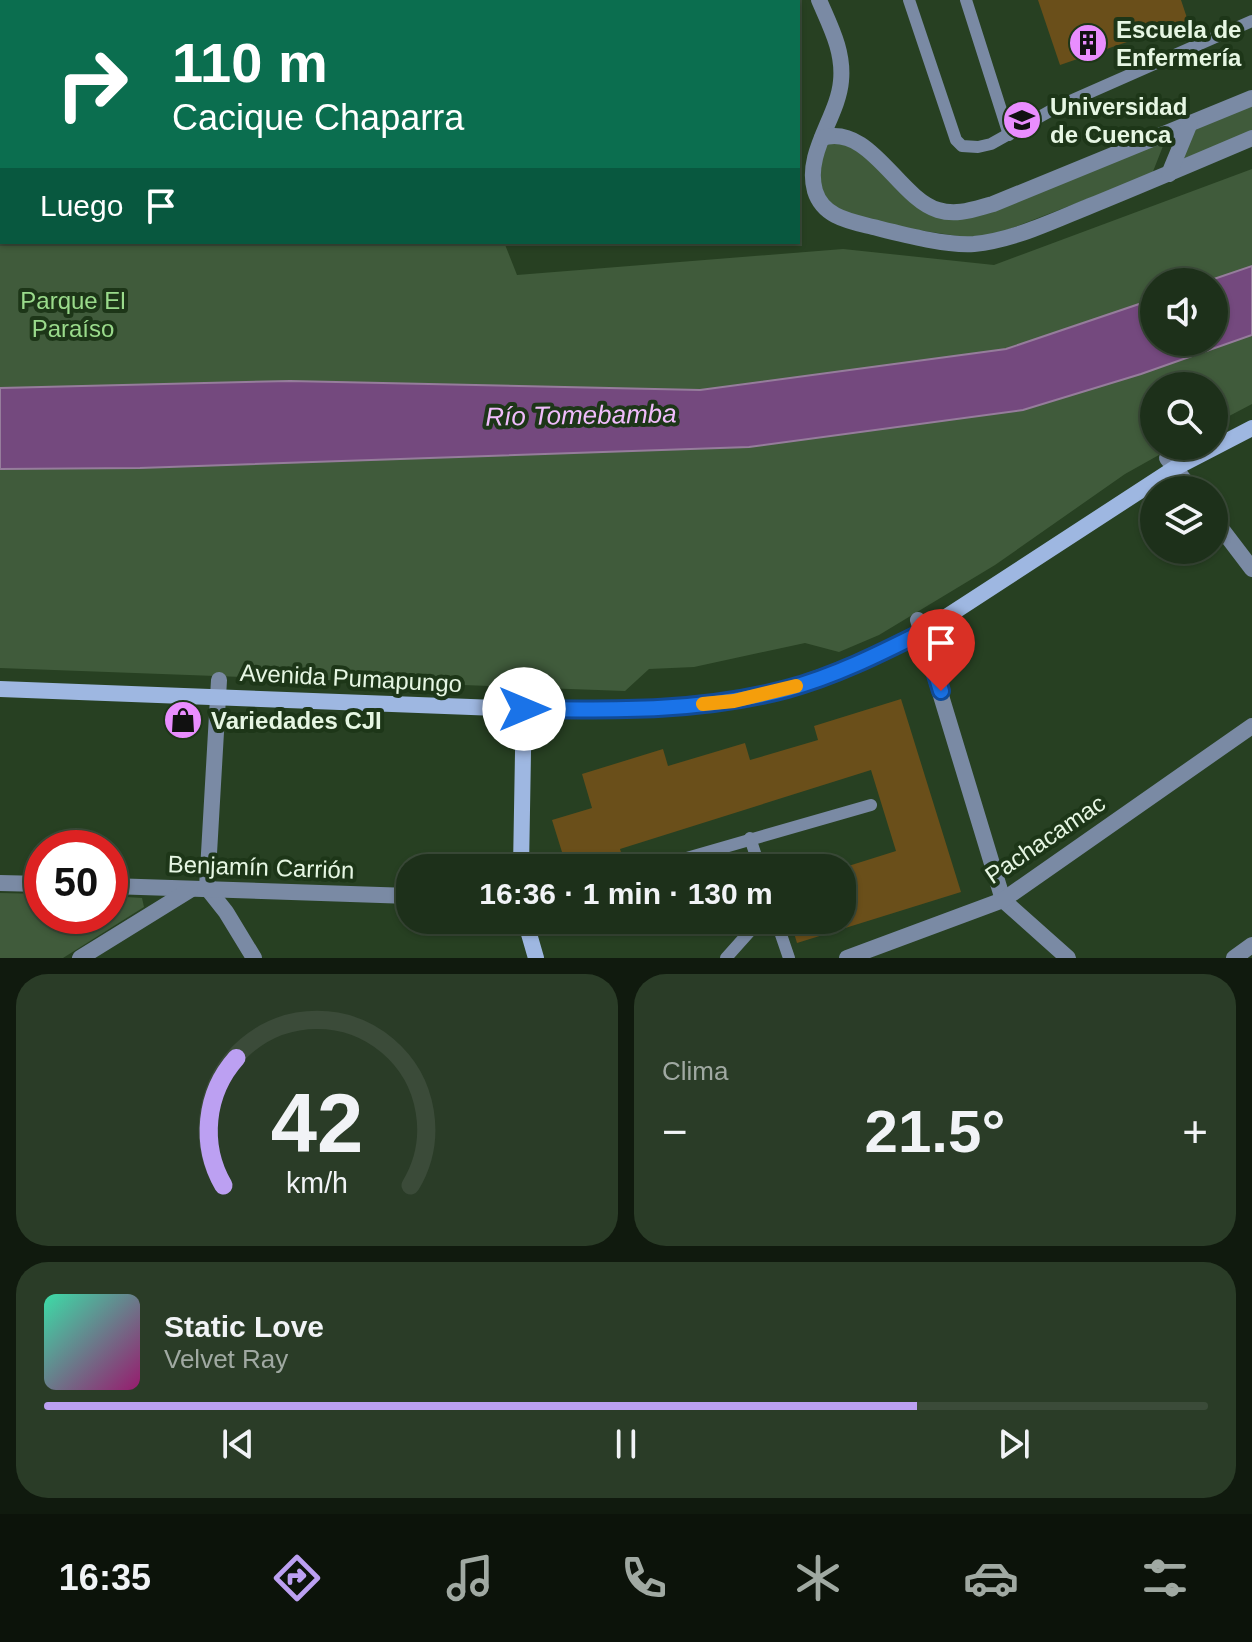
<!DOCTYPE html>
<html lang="es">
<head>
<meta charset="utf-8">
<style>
  :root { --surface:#1d301a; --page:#2a3c27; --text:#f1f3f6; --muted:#a0a9a2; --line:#3b4b39; --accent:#bca0f2 }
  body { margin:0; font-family:Arial,sans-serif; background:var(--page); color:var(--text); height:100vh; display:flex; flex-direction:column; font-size:30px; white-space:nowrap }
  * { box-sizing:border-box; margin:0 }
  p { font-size:26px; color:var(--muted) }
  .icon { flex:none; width:44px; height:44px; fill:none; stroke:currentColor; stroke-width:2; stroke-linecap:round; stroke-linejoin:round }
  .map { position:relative; height:958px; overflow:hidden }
  .sheet { display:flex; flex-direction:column; gap:16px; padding:16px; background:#101a0e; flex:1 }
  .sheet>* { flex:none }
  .hud { position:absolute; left:0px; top:0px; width:800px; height:244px; box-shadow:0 2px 6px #0004,0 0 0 2px var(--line); background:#0b6e4f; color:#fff; overflow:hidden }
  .buttons { position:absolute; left:1140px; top:268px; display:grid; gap:16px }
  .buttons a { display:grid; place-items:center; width:88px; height:88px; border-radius:50%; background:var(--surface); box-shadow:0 2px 6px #0004,0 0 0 2px var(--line); font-size:40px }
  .speed { position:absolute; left:24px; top:830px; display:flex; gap:16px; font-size:40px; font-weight:700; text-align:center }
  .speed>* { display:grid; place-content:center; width:104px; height:104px; border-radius:50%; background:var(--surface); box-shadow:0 2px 6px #0004,0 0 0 2px var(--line); line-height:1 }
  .speed .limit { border:12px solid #d22; background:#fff; color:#111 }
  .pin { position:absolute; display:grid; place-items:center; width:68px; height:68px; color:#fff; margin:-82px -34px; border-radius:50% 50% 50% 0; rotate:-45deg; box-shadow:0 0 8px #0007 }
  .pin .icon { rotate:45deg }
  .me { position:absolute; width:88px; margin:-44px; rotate:90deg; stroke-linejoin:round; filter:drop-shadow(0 0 6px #0008) }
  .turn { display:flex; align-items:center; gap:28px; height:168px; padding:0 40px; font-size:36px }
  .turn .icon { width:104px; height:104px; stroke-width:2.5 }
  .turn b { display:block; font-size:56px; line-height:68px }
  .then { display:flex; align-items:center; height:76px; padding:0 40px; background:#0003; gap:16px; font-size:30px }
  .big { font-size:60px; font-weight:700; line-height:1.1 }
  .sheet .widget { flex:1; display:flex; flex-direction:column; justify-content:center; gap:12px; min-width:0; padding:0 28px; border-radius:32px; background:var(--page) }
  .sheet .dial { align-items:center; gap:0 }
  .dial svg { height:208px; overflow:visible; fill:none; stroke:var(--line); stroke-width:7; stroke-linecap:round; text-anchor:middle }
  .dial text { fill:var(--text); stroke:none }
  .song { display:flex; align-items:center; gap:24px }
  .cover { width:96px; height:96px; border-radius:12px; background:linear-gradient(135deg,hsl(160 70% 55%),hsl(320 70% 35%)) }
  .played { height:8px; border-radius:4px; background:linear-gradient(90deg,var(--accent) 75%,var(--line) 75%) }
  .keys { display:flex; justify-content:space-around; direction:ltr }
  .heat { display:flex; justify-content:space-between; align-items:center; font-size:44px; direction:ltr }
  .sheet .tiles { flex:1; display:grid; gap:16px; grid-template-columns:1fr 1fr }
  .widget:last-child { grid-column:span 2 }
  .trip { position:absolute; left:396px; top:854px; width:460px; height:80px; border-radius:32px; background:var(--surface); box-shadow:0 2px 6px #0004,0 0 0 2px var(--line); font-weight:700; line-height:80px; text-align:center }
  .tab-bar { display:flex; height:128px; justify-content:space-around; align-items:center; background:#0c130a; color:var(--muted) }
  .tab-bar .icon { width:56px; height:56px }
  .tab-bar .active { color:var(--accent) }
  .tab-bar b { font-size:36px; color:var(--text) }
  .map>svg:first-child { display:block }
  .green { fill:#405b3b }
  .water { fill:#74497e; stroke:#967d9c; stroke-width:2 }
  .building { fill:#6a4f1a }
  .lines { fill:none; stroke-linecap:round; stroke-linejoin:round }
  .lane { stroke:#7a8aa4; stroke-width:12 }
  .street { stroke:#7a8aa4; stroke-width:16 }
  .secondary { stroke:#9eb7e1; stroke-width:16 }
  .route-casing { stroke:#114b97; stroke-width:20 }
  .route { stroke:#1a73e8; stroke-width:14 }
  .slow { stroke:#f59e0b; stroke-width:14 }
  .labels { text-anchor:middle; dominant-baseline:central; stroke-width:8; stroke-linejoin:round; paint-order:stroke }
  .poi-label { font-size:24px; font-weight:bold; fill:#e6f6e3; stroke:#1d3618; text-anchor:start }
  .park-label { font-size:24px; fill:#9adb8b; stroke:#1d3618 }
  .street-label { font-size:24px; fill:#e6f6e3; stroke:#1d3618 }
  .water-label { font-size:26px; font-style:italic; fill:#f0bcfb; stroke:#1d3618 }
</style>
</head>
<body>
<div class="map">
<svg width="1252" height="958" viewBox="0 0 1252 958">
  <rect width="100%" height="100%" fill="#274022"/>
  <g class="green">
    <polygon points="0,0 389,2 2,2 2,242 504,242 517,275 843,249 994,265 1252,169 1252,266 1205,282 1154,282 1154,299 1006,349 700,390 290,381 0,388"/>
    <polygon points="1252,105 1252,132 1182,161 1196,127"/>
    <polygon points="836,141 861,151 938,216 1165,141 1152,174 999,233 971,238 885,225 839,210 825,199 820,189 821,154 825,146"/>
    <polygon points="1252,335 1252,404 1214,424 1214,386 1154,386 1154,446 1175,446 1125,474 995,565 879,635 839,652 805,643 694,667 649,669 625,691 0,668 0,469 140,468 749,447 1023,410 1141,374"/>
    <polygon points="0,893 42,894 42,916 110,916 110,896 142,898 144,907 63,958 0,958"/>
  </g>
  <polygon class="water" points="1252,266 1252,335 1141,374 1023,410 749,447 140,468 0,469 0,388 290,381 700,390 1006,349 1154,299 1154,342 1214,342 1214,282 1205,282"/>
  <g class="building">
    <polygon points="1038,0 1181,0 1188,21 1060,65"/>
    <polygon points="901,699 961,892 797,943 790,920 842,920 842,868 896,851 871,770 620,849 626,868 567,868 552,820 592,808 582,774 663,749 668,766 745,743 750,760 818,740 814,726"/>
  </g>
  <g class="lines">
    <g class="lane">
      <polyline points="909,0 956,140 962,146 978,147 991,144 1059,106 1252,21"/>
      <polyline points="966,0 1009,135"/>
      <polyline points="750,838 760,868"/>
      <polyline points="652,868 871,805"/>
      <polyline points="776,920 789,958"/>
      <polyline points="726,958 760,920"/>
    </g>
    <g class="street">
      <path d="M819,0C830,26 844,51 841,81C838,117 804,153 815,191C823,217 849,221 873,227C901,234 946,246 974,244C1014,240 1053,221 1090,206C1144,184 1198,161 1252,138"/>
      <path d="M822,138C870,123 898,198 938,210C957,216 974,209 993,204L1252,98"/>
      <polyline points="1169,174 1190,123"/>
      <polyline points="1167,458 1192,490"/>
      <polyline points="1214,519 1252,569"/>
      <polyline points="918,620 1003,900 1068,958"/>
      <polyline points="219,680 207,888 226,912 254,958"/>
      <polyline points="0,883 42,884"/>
      <polyline points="110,886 410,896"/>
      <polyline points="80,958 190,890"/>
      <polyline points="847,958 1003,900 1252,726"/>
      <polyline points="1234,958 1252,945"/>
    </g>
    <g class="secondary">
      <polyline points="0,689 524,709 673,708 734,701 789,688 860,663 923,632 1175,468 1252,428"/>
      <polyline points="521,868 524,695"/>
      <polyline points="525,920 536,958"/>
    </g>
  </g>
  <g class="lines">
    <g class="route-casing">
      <path id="route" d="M524,709C613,710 701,712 787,689C835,676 879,654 923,632L941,691"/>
    </g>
    <use href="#route" class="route"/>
    <polyline class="slow" points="703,704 734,701 796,686"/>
  </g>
  <defs>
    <g id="building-disc" transform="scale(2)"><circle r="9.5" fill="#e98dfe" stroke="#1d3618"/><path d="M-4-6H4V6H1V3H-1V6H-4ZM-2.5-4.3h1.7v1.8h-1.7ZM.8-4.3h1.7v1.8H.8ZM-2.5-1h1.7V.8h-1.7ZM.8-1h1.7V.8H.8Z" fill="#111"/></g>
    <g id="university-disc" transform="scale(2)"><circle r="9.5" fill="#e98dfe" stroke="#1d3618"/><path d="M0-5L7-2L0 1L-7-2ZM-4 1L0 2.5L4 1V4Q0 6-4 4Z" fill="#111"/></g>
    <g id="shop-disc" transform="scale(2)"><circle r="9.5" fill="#e98dfe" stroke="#1d3618"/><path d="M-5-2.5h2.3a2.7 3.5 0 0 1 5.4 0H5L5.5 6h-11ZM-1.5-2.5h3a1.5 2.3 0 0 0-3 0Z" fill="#111"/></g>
  </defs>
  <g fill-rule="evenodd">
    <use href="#building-disc" x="1088" y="43"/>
    <use href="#university-disc" x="1022" y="120"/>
    <use href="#shop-disc" x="183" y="720"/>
  </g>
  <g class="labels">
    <g class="poi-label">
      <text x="1116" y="29">Escuela de<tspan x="1116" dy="28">Enfermería</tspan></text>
      <text x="1050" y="106">Universidad<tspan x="1050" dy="28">de Cuenca</tspan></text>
      <text x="211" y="720">Variedades CJI</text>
    </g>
    <g class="park-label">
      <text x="73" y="300">Parque El<tspan x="73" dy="28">Paraíso</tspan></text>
    </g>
    <g class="street-label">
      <text transform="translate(351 678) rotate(3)">Avenida Pumapungo</text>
      <text transform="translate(1045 839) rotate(-34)">Pachacamac</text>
      <text transform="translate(261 867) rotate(2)">Benjamín Carrión</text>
    </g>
    <g class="water-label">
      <text transform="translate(581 415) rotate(-1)">Río Tomebamba</text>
    </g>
  </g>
</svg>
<div class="buttons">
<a><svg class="icon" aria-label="sound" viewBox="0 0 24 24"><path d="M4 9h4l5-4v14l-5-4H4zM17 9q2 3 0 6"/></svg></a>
<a><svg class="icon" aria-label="search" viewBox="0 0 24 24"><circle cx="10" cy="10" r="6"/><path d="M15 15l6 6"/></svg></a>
<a><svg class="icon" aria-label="layers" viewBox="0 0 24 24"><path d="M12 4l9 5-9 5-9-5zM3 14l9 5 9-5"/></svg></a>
</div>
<div class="speed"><div class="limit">50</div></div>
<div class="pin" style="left:941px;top:691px;background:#d93025"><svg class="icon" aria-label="arrive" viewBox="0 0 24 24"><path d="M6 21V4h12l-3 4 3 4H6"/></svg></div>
<svg class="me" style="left:524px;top:709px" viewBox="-20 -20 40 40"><circle r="19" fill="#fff"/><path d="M0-13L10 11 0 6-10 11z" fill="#1a73e8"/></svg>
<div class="trip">16:36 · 1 min · 130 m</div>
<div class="hud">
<div class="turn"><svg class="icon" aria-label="right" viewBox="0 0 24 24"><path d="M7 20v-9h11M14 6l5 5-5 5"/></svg><div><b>110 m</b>Cacique Chaparra</div></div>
<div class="then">Luego<svg class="icon" aria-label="arrive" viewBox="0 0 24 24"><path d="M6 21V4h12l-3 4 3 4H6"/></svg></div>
</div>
</div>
<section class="sheet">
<div class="tiles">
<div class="widget dial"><svg viewBox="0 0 100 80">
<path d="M14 69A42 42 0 1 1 86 69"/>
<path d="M14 69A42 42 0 0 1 19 20" stroke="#bca0f2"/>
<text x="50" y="56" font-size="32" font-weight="700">42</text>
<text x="50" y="72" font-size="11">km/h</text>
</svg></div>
<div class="widget"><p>Clima</p>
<div class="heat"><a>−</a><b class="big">21.5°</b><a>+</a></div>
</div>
<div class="widget">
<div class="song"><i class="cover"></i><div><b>Static Love</b><p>Velvet Ray</p></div></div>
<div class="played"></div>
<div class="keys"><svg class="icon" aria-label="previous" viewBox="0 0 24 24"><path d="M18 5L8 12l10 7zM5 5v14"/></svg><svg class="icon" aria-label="pause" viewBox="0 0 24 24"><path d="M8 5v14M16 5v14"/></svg><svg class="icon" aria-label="next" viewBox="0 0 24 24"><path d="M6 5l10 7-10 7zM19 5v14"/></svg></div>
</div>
</div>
</section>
<nav class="tab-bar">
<b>16:35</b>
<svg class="icon active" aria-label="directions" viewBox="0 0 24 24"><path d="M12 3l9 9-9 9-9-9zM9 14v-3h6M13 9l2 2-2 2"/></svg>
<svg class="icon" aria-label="music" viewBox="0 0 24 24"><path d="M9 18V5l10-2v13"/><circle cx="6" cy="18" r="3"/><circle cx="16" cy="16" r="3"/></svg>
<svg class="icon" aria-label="phone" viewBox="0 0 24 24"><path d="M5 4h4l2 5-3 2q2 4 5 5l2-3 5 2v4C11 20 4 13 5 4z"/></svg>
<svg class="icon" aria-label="climate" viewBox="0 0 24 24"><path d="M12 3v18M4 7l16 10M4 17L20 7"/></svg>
<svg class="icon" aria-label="car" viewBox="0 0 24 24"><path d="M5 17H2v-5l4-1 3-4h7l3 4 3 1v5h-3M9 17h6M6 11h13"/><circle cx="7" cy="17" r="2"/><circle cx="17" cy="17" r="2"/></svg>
<svg class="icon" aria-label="filters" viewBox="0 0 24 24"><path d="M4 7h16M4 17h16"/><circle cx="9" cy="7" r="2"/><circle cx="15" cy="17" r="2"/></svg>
</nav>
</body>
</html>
